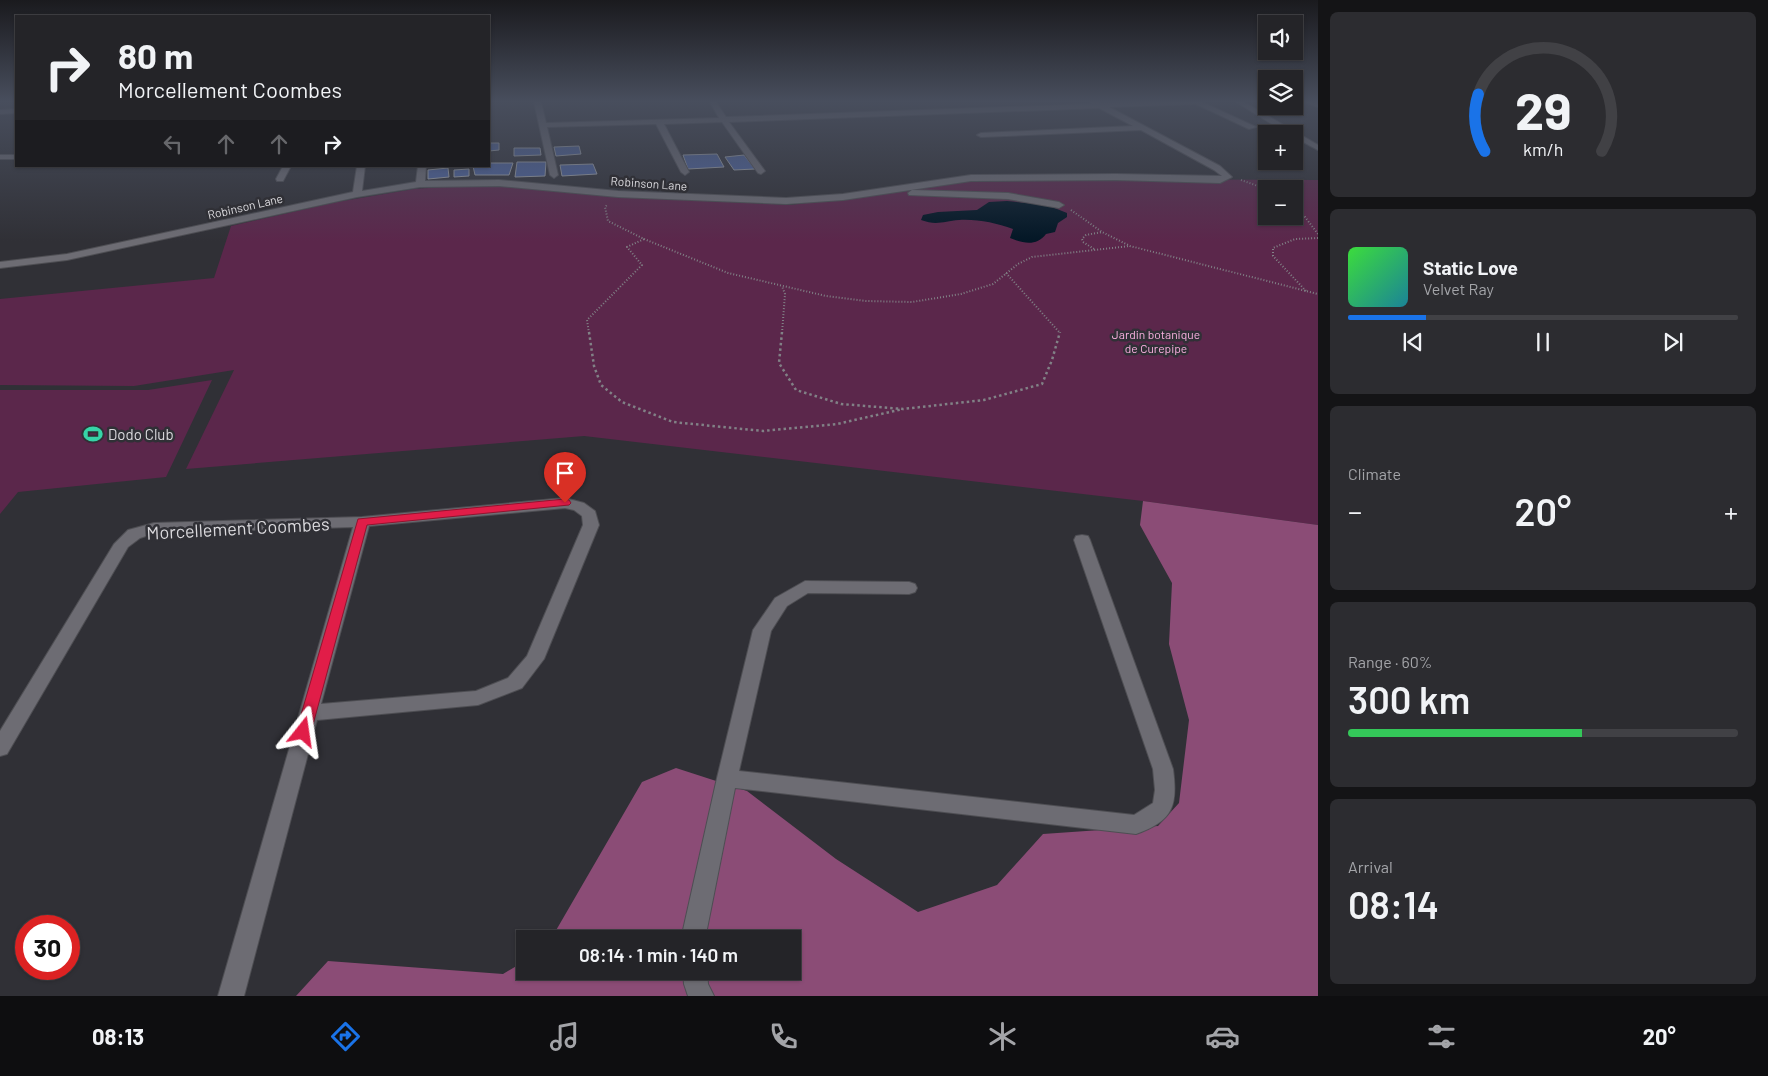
<!DOCTYPE html>
<html lang="en">
<head>
<meta charset="utf-8">
<style>
  :root { --surface:#242428; --page:#2c2c30; --text:#f1f3f6; --muted:#a3a4a8; --line:#414145; --accent:#1a73e8 }
  body { margin:0; font-family:Barlow,sans-serif; background:var(--page); color:var(--text); height:100vh; display:flex; flex-direction:column; font-size:19px; white-space:nowrap }
  * { box-sizing:border-box; margin:0 }
  p { font-size:16px; color:var(--muted) }
  .icon { flex:none; width:28px; height:28px; fill:none; stroke:currentColor; stroke-width:2; stroke-linecap:round; stroke-linejoin:round }
  .map { position:relative; flex:1; overflow:hidden }
  .sheet { display:flex; flex-direction:column; gap:12px; padding:12px; background:#141416; width:450px }
  .sheet>* { flex:none }
  .top-card { position:absolute; left:15px; top:15px; width:475px; height:152px; border-radius:0px; box-shadow:0 1px 4px #0004,0 0 0 1px var(--line); background:#242428; color:var(--text); overflow:hidden }
  .fabs { position:absolute; left:1258px; top:15px; display:grid; gap:10px }
  .fabs a { display:grid; place-items:center; width:45px; height:45px; border-radius:0px; background:var(--surface); box-shadow:0 1px 4px #0004,0 0 0 1px var(--line); font-size:25px }
  .speed { position:absolute; left:15px; top:915px; display:flex; gap:10px; font-size:25px; font-weight:700; text-align:center }
  .speed>* { display:grid; place-content:center; width:65px; height:65px; border-radius:50%; background:var(--surface); box-shadow:0 1px 4px #0004,0 0 0 1px var(--line); line-height:1 }
  .speed .limit { border:8px solid #d22; background:#fff; color:#111 }
  .pin { position:absolute; display:grid; place-items:center; width:42px; height:42px; color:#fff; margin:-51px -21px; border-radius:50% 50% 50% 0; rotate:-45deg; box-shadow:0 0 5px #0007 }
  .pin .icon { rotate:45deg }
  .me { position:absolute; width:55px; margin:-28px; rotate:15deg; stroke-linejoin:round; filter:drop-shadow(0 0 4px #0008) }
  .turn { display:flex; align-items:center; gap:18px; height:105px; padding:0 20px; font-size:22px }
  .turn .icon { width:65px; height:65px; stroke-width:2.5 }
  .turn b { display:block; font-size:35px; line-height:42px }
  .lanes { display:flex; align-items:center; height:48px; padding:0 20px; background:#0003; justify-content:center; gap:25px; direction:ltr }
  .lanes .off { opacity:.35 }
  .big { font-size:38px; font-weight:600; line-height:1.1 }
  .sheet .tile { flex:1; display:flex; flex-direction:column; justify-content:center; gap:8px; min-width:0; padding:0 18px; border-radius:8px; background:var(--page) }
  .sheet .dial { align-items:center; gap:0 }
  .dial svg { height:130px; overflow:visible; fill:none; stroke:var(--line); stroke-width:7; stroke-linecap:round; text-anchor:middle }
  .dial text { fill:var(--text); stroke:none }
  .song { display:flex; align-items:center; gap:15px }
  .cover { width:60px; height:60px; border-radius:8px; background:linear-gradient(135deg,hsl(120 70% 55%),hsl(190 70% 35%)) }
  .played { height:5px; border-radius:2px; background:linear-gradient(90deg,var(--accent) 20%,var(--line) 20%) }
  .keys { display:flex; justify-content:space-around; direction:ltr }
  .heat { display:flex; justify-content:space-between; align-items:center; font-size:28px; direction:ltr }
  .charge { height:8px; border-radius:4px; background:linear-gradient(90deg,#34c759 60%,var(--line) 0) }
  .trip { position:absolute; left:516px; top:930px; width:285px; height:50px; border-radius:0px; background:var(--surface); box-shadow:0 1px 4px #0004,0 0 0 1px var(--line); font-weight:600; line-height:50px; text-align:center }
  .menu { display:flex; height:80px; justify-content:space-around; align-items:center; background:#0e0e10; color:var(--muted) }
  .menu .icon { width:35px; height:35px }
  .menu .on { color:var(--accent) }
  .menu b { font-size:22px; color:var(--text) }
  main { display:flex; flex:1; min-height:0 }
  .map>svg:first-child { display:block }
  .green { fill:#5b274b; fill-rule:evenodd }
  .forest { fill:#8b4c76 }
  .water { fill:#031726 }
  .building { fill:#4c63a0; stroke:#a2a6ad }
  .lines { fill:none; stroke-linecap:round; stroke-linejoin:round }
  .minor-casing { stroke:#4e4e53; stroke-width:2 }
  .path-far1 { stroke:#818186; stroke-width:2; stroke-dasharray:1 2; stroke-linecap:butt }
  .path { stroke:#818186; stroke-width:2.5; stroke-dasharray:2.5 3; stroke-linecap:butt }
  .minor { fill:#6d6c73; fill-rule:evenodd }
  .route { fill:#e11d48; stroke:#92132f }
  .labels { text-anchor:middle; dominant-baseline:central; stroke-width:5; stroke-linejoin:round; paint-order:stroke }
  .far-street-label { font-size:12px; fill:#dad9dd; stroke:#303036 }
  .far-park-label { font-size:12px; fill:#fab0e0; stroke:#303036 }
  .poi-label { font-size:15px; fill:#dad9dd; stroke:#303036; text-anchor:start }
  .near-street-label { font-size:18px; fill:#dad9dd; stroke:#303036 }
</style>
</head>
<body>
<main>
<div class="map">
<svg width="1318" height="996" viewBox="0 0 1318 996">
  <rect width="100%" height="100%" fill="#303036"/>
  <g class="green">
    <path d="M1008,179L1318,180V525L1143,501L584,436L186,469L234,370L134,386L0,385V299L214,278L231,226L337,202L414,189L470,185L526,187L628,197L791,205L972,181ZM1266,189H1294V216H1266Z"/>
    <polygon points="212,380 166,477 18,492 0,514 0,390 148,390"/>
  </g>
  <polygon class="forest" points="1143,501 1318,525 1318,996 296,996 328,961 503,974 525,961 525,971 792,971 792,939 551,939 642,782 676,768 747,791 836,859 918,912 997,885 1043,834 1158,826 1179,803 1189,720 1169,644 1172,583 1140,525"/>
  <path class="water" d="M1007,201L1047,205L1067,213V217L1058,223L1055,232L1046,234C1037,246 1024,244 1010,238L1013,229C996,223 978,219 959,220C944,221 937,226 921,220L923,215L938,212L977,210L989,202Z"/>
  <g class="building">
    <polygon points="489,143 499,143 499,150 489,151"/>
    <polygon points="579,146 581,154 556,156 554,147"/>
    <polygon points="514,148 540,148 541,155 514,156"/>
    <polygon points="717,154 724,167 688,169 683,155"/>
    <polygon points="744,155 755,169 734,170 725,157"/>
    <polygon points="517,162 546,162 545,176 515,177"/>
    <polygon points="489,163 513,163 509,175 475,175 473,166 489,166"/>
    <polygon points="593,164 597,174 562,176 560,165"/>
    <polygon points="448,168 449,177 428,179 428,170"/>
    <polygon points="469,169 469,176 454,177 454,170"/>
  </g>
  <g class="lines">
    <g class="minor-casing">
      <g id="minor">
        <polygon points="534,102 541,102 546,123 719,118 710,102 716,102 726,117 1091,104 1090,102 1101,103 1202,102 1256,127 1249,129 1196,104 1109,107 1220,166 1232,177 1220,183 1116,180 971,181 843,200 786,204 618,197 499,186 420,187 357,197 67,260 0,268 0,262 67,254 353,192 357,166 365,166 362,191 416,182 418,166 426,166 425,181 499,180 618,191 786,198 843,194 971,175 1116,174 1222,176 1214,170 1141,130 981,137 977,135 981,133 1133,126 1099,108 729,122 765,171 761,174 758,173 722,122 664,124 689,172 685,175 681,172 656,124 547,127 558,175 554,178 550,175"/>
        <polygon points="1236,102 1244,102 1318,145 1318,150 1294,137 1294,134 1288,134"/>
        <polygon points="1305,102 1318,103 1318,107 1307,103"/>
        <polygon points="16,109 16,113 0,114 0,110"/>
        <rect x="0" y="155" width="16" height="4"/>
        <polygon points="283,166 291,166 283,181 277,181 276,179"/>
        <polygon points="912,190 1008,193 1059,202 1064,205 1059,208 1008,199 909,195 908,193"/>
        <path d="M565,498L584,503L595,511L599,525L544,659L522,688L478,705L317,720L244,996H218L353,527L155,533L140,538L128,547L7,754L0,756V731L114,544L128,530L154,523L362,517ZM565,508L574,510L582,516L583,525L527,656L508,678L476,691L321,704L369,526Z"/>
        <path d="M1082,535L1088,536L1090,540L1173,769C1178,806 1173,821 1136,834L735,788L705,939H681L717,778L753,630L775,598L805,581L909,582L915,584L917,588L915,592L909,594L808,593L787,606L771,631L739,771L1134,815L1153,803L1155,790L1153,769L1074,540L1076,536Z"/>
        <polygon points="683,971 707,971 708,984 714,996 688,996 684,984"/>
      </g>
    </g>
    <g class="path-far1">
      <polyline points="1241,180 1266,189"/>
      <polyline points="1294,206 1302,213 1318,234"/>
      <polyline points="1071,210 1102,232 1130,246 1318,294"/>
      <polyline points="644,239 728,273 826,296 866,301 912,302 961,294 993,284 1018,264 1032,257 1130,246"/>
      <polyline points="1094,249 1083,242 1082,239 1086,235 1102,232"/>
      <polyline points="1006,273 1060,333"/>
      <polyline points="1306,291 1273,256 1273,248 1295,239 1318,238"/>
      <polyline points="589,333 587,320 642,265 627,247 644,239 608,221 605,207 607,205"/>
      <polyline points="782,333 785,294 782,286"/>
    </g>
    <g class="path">
      <polyline points="589,332 594,366 601,385 622,402 673,422 763,431 837,424 903,409"/>
      <polyline points="782,332 779,363 796,390 841,404 903,409 984,400 1042,384 1052,360 1060,332"/>
    </g>
    <use href="#minor" class="minor"/>
  </g>
  <linearGradient id="sky" x2="0" y2="1"><stop stop-color="#1a1a1e"/><stop offset="0.42" stop-color="#484e5d"/><stop offset="1" stop-color="#484e5d" stop-opacity="0"/></linearGradient>
  <rect width="1318" height="241" fill="url(#sky)"/>
  <polygon class="route" points="565,499 569,500 571,503 569,505 367,525 311,732 309,736 303,738 298,736 296,732 358,519"/>
  <defs>
    <g id="stadium-bare" transform="scale(1.5)"><path d="M0-5a6.5 5 0 1 0 0 10a6.5 5 0 1 0 0-10ZM-3.5-1.8h7v3.6h-7Z" fill="#36d4a7" stroke="#303036" stroke-width="2.5" paint-order="stroke"/></g>
  </defs>
  <g fill-rule="evenodd">
    <use href="#stadium-bare" x="93" y="434"/>
  </g>
  <g class="labels">
    <g class="far-street-label">
      <text transform="translate(649 183) rotate(4)">Robinson Lane</text>
      <text transform="translate(245 206) rotate(-13)">Robinson Lane</text>
    </g>
    <g class="far-park-label">
      <text x="1156" y="334">Jardin botanique<tspan x="1156" dy="14">de Curepipe</tspan></text>
    </g>
    <g class="poi-label">
      <text x="108" y="434">Dodo Club</text>
    </g>
    <g class="near-street-label">
      <text transform="translate(238 528) rotate(-3)">Morcellement Coombes</text>
    </g>
  </g>
</svg>
<div class="fabs">
<a><svg class="icon" aria-label="sound" viewBox="0 0 24 24"><path d="M4 9h4l5-4v14l-5-4H4zM17 9q2 3 0 6"/></svg></a>
<a><svg class="icon" aria-label="layers" viewBox="0 0 24 24"><path d="M12 4l9 5-9 5-9-5zM3 14l9 5 9-5"/></svg></a>
<a>+</a>
<a>−</a>
</div>
<div class="speed"><div class="limit">30</div></div>
<div class="pin" style="left:565px;top:503px;background:#d93025"><svg class="icon" aria-label="arrive" viewBox="0 0 24 24"><path d="M6 21V4h12l-3 4 3 4H6"/></svg></div>
<svg class="me" style="left:303px;top:732px" viewBox="-20 -20 40 40"><path d="M0-17L14 15 0 8-14 15z" fill="#e11d48" stroke="#fff" stroke-width="4"/></svg>
<div class="trip">08:14 · 1 min · 140 m</div>
<div class="top-card">
<div class="turn"><svg class="icon" aria-label="right" viewBox="0 0 24 24"><path d="M7 20v-9h11M14 6l5 5-5 5"/></svg><div><b>80 m</b>Morcellement Coombes</div></div>
<div class="lanes"><svg class="icon off" aria-label="left" viewBox="0 0 24 24"><path d="M17 20v-9H6M10 6l-5 5 5 5"/></svg><svg class="icon off" aria-label="ahead" viewBox="0 0 24 24"><path d="M12 20V5M6 11l6-6 6 6"/></svg><svg class="icon off" aria-label="ahead" viewBox="0 0 24 24"><path d="M12 20V5M6 11l6-6 6 6"/></svg><svg class="icon" aria-label="right" viewBox="0 0 24 24"><path d="M7 20v-9h11M14 6l5 5-5 5"/></svg></div>
</div>
</div>
<section class="sheet">
<div class="tile dial"><svg viewBox="0 0 100 80">
<path d="M14 69A42 42 0 1 1 86 69"/>
<path d="M14 69A42 42 0 0 1 10 34" stroke="#1a73e8"/>
<text x="50" y="56" font-size="32" font-weight="700">29</text>
<text x="50" y="72" font-size="11">km/h</text>
</svg></div>
<div class="tile">
<div class="song"><i class="cover"></i><div><b>Static Love</b><p>Velvet Ray</p></div></div>
<div class="played"></div>
<div class="keys"><svg class="icon" aria-label="previous" viewBox="0 0 24 24"><path d="M18 5L8 12l10 7zM5 5v14"/></svg><svg class="icon" aria-label="pause" viewBox="0 0 24 24"><path d="M8 5v14M16 5v14"/></svg><svg class="icon" aria-label="next" viewBox="0 0 24 24"><path d="M6 5l10 7-10 7zM19 5v14"/></svg></div>
</div>
<div class="tile"><p>Climate</p>
<div class="heat"><a>−</a><b class="big">20°</b><a>+</a></div>
</div>
<div class="tile"><p>Range · 60%</p><b class="big">300 km</b><div class="charge"></div></div>
<div class="tile"><p>Arrival</p><b class="big">08:14</b></div>
</section>
</main>
<nav class="menu">
<b>08:13</b>
<svg class="icon on" aria-label="directions" viewBox="0 0 24 24"><path d="M12 3l9 9-9 9-9-9zM9 14v-3h6M13 9l2 2-2 2"/></svg>
<svg class="icon" aria-label="music" viewBox="0 0 24 24"><path d="M9 18V5l10-2v13"/><circle cx="6" cy="18" r="3"/><circle cx="16" cy="16" r="3"/></svg>
<svg class="icon" aria-label="phone" viewBox="0 0 24 24"><path d="M5 4h4l2 5-3 2q2 4 5 5l2-3 5 2v4C11 20 4 13 5 4z"/></svg>
<svg class="icon" aria-label="climate" viewBox="0 0 24 24"><path d="M12 3v18M4 7l16 10M4 17L20 7"/></svg>
<svg class="icon" aria-label="car" viewBox="0 0 24 24"><path d="M5 17H2v-5l4-1 3-4h7l3 4 3 1v5h-3M9 17h6M6 11h13"/><circle cx="7" cy="17" r="2"/><circle cx="17" cy="17" r="2"/></svg>
<svg class="icon" aria-label="filters" viewBox="0 0 24 24"><path d="M4 7h16M4 17h16"/><circle cx="9" cy="7" r="2"/><circle cx="15" cy="17" r="2"/></svg>
<b>20°</b>
</nav>
</body>
</html>
